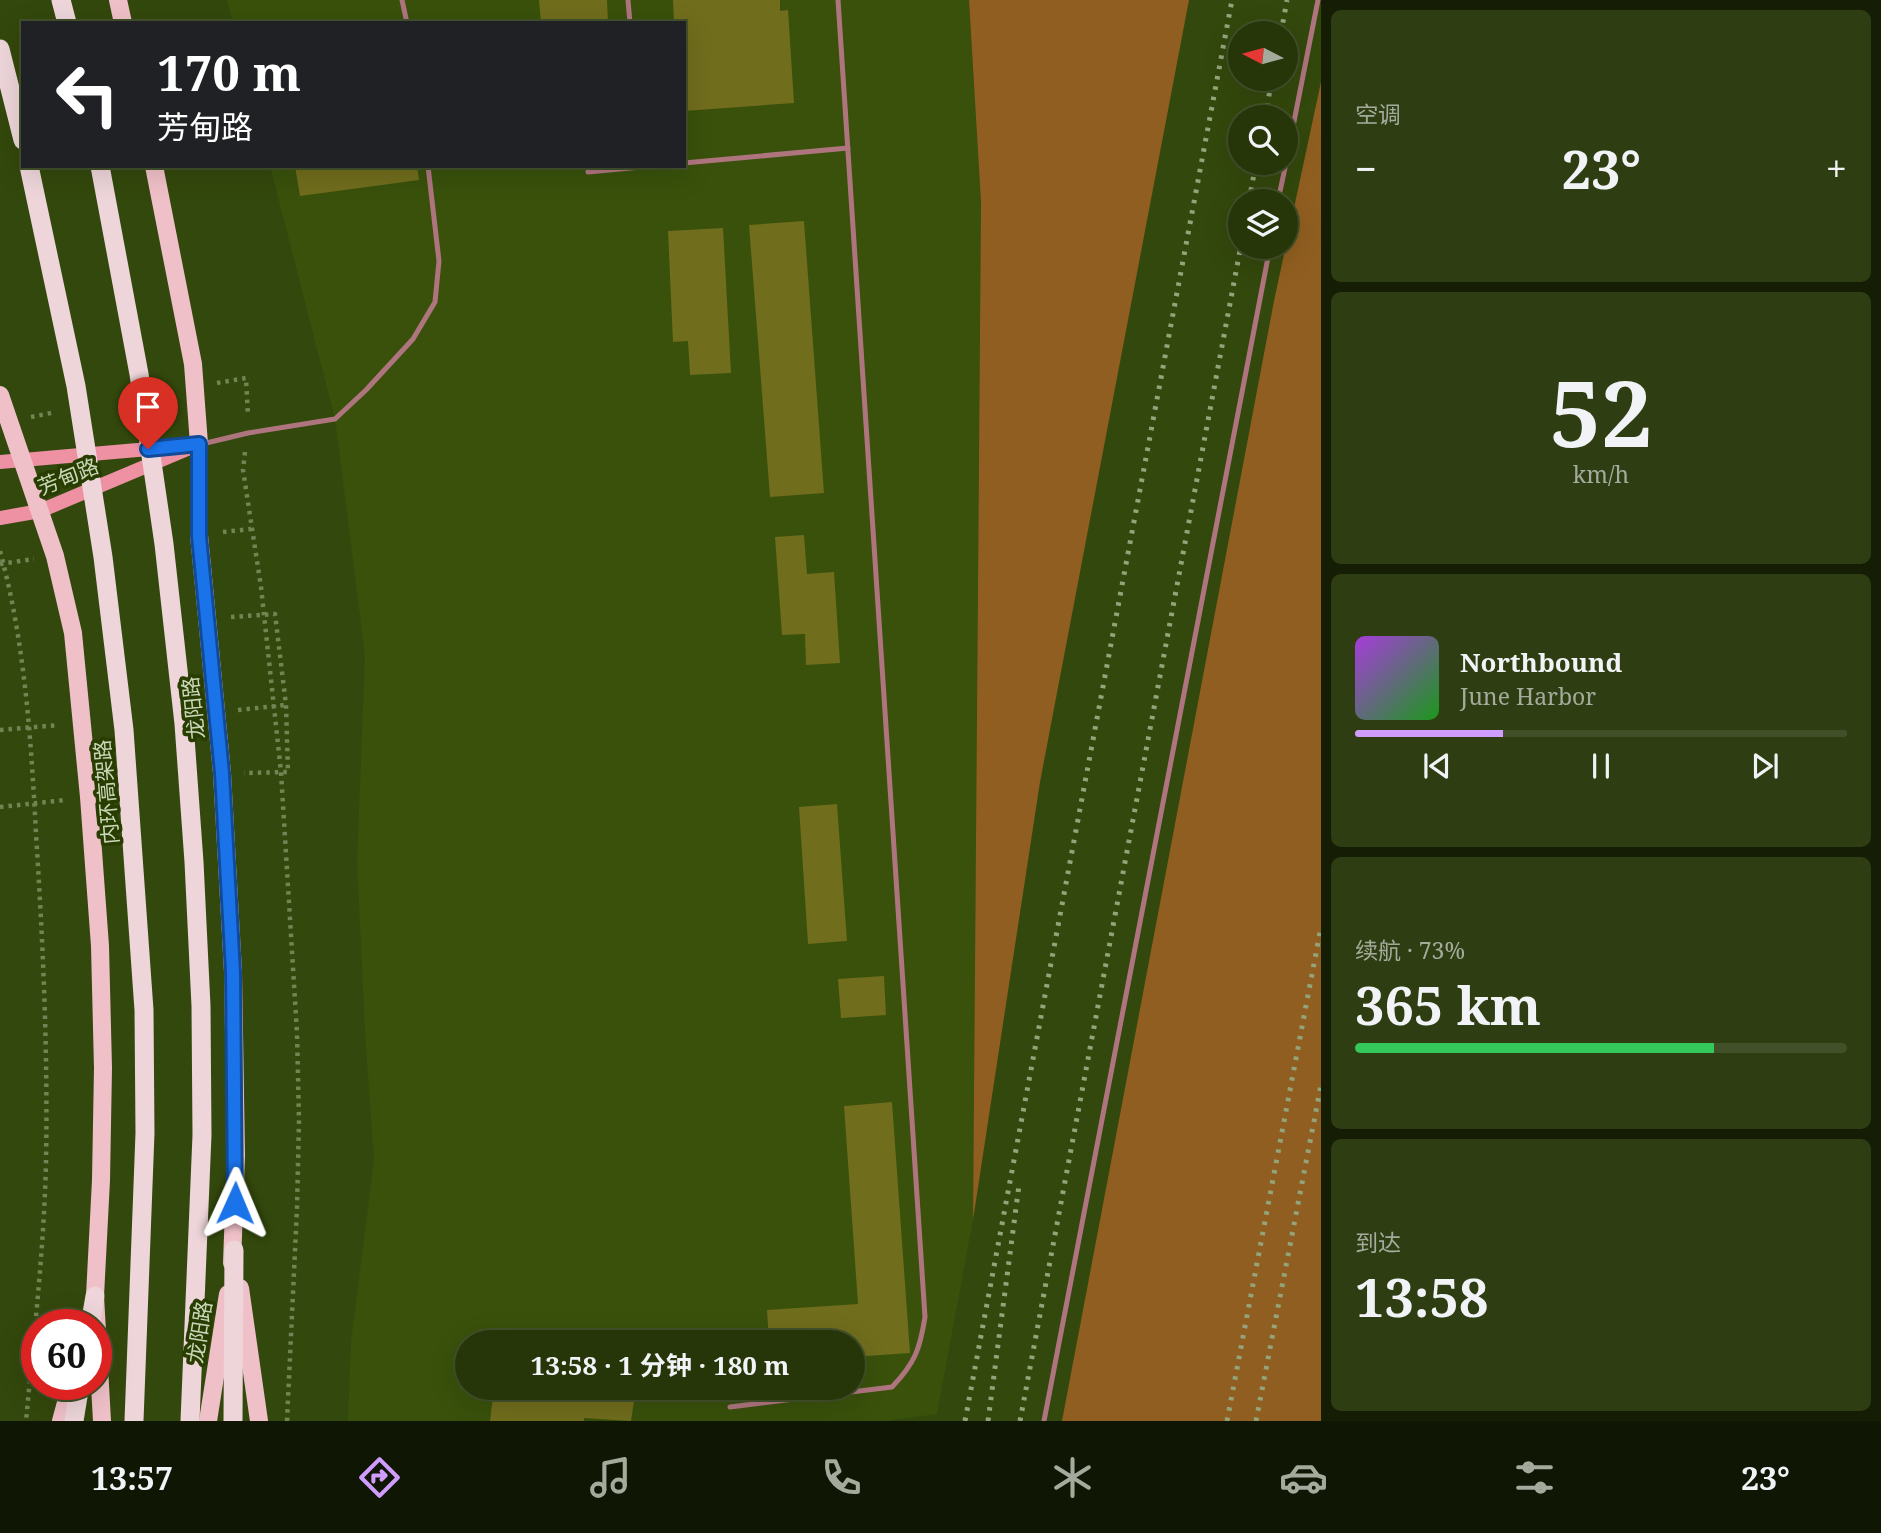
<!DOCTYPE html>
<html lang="zh">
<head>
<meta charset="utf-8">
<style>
  :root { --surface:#263609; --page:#2e3e12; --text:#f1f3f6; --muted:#a4ab9c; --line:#42502a; --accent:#d09dfe }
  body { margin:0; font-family:"Noto Serif","Noto Sans SC",serif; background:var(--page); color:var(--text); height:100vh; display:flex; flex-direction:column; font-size:26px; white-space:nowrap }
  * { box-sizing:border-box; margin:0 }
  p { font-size:23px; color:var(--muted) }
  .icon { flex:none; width:38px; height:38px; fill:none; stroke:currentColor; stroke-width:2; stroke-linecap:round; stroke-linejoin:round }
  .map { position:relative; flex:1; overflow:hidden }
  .side { display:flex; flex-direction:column; gap:10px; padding:10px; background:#151e05; width:560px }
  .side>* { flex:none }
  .hud { position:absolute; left:21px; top:21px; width:665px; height:147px; border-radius:0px; box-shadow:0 7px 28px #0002,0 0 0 2px var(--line); background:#202124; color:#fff; overflow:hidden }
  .needle { width:46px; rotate:276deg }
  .buttons { position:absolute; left:1228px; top:21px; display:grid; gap:14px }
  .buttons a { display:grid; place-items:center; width:70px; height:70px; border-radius:50%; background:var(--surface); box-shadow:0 7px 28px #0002,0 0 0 2px var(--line); font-size:35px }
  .speed { position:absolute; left:21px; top:1309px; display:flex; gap:14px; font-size:35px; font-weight:700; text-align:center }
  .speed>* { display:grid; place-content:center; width:91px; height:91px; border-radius:50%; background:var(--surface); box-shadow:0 7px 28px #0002,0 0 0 2px var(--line); line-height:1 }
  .speed .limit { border:10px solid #d22; background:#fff; color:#111 }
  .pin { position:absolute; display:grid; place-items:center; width:60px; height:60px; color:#fff; margin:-72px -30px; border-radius:50% 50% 50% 0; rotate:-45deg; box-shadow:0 0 7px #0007 }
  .pin .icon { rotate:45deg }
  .me { position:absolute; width:77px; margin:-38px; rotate:1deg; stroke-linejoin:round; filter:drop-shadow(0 0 5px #0008) }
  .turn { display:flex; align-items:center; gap:24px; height:147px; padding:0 21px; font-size:32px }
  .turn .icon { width:91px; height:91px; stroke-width:2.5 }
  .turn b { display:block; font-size:49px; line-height:60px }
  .big { font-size:52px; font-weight:700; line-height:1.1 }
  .side .tile { flex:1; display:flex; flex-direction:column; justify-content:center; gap:10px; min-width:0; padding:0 24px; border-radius:10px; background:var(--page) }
  .side .dial { align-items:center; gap:0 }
  .dial b { font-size:91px; line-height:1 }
  .song { display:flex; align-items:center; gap:21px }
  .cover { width:84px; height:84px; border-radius:10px; background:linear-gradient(135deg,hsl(280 70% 55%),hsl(120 70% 35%)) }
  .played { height:7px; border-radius:4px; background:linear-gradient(90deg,var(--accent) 30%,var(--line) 30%) }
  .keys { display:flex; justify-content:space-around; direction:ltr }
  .heat { display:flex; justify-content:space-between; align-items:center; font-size:38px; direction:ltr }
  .charge { height:10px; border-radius:5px; background:linear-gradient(90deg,#34c759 73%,var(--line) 0) }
  .trip { position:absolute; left:455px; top:1330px; width:410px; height:70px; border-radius:35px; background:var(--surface); box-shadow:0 7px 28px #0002,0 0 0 2px var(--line); font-weight:700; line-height:70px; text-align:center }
  .dock { display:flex; height:112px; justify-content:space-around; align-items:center; background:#0f1604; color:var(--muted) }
  .dock .icon { width:49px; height:49px }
  .dock .on { color:var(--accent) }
  .dock b { font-size:32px; color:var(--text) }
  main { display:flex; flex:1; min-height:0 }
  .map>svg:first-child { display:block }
  .built { fill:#39510b; fill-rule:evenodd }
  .forest { fill:#905e20 }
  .building { fill:#706d1d }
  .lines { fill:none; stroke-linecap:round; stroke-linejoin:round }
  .path { stroke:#718454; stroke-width:4.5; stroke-dasharray:3.5 5; stroke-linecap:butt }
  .service { stroke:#af757f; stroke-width:5 }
  .secondary { stroke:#ed91a3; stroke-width:14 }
  .primary { stroke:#f0c0c8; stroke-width:18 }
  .trunk { stroke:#edd5d9; stroke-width:19 }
  .rail { stroke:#93a47b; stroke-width:5; stroke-dasharray:3.5 7; stroke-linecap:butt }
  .route-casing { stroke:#114b97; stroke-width:18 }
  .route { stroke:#1a73e8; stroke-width:12 }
  .labels { text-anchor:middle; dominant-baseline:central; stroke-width:7; stroke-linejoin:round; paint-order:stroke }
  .street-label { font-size:21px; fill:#c9d7b9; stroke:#293d00 }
</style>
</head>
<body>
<main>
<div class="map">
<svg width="1321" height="1421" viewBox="0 0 1321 1421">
  <rect width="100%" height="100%" fill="#33480c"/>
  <path class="built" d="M227,0H969L981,202L973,1220L937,1414L887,1421H348L351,1341L374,1161L365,1031L357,862L365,655L335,419L270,166H684V23H233ZM467,1342H852V1388H467Z"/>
  <g class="forest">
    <polygon points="969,0 1189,0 1040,782 973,1220 981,202"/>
    <polygon points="1321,82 1321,1421 1062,1421 1274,301"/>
  </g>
  <g class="building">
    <polygon points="539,0 607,0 608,23 541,23"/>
    <polygon points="673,0 780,0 780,11 788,10 794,103 684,111 684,23 674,23"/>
    <polygon points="295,166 417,166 419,180 300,196"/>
    <polygon points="804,221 824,493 770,497 749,225"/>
    <polygon points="723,228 731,373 690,375 688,341 673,342 668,231"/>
    <polygon points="804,535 807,574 834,572 840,663 806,665 805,634 782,635 775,537"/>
    <polygon points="837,804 847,941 808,944 799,807"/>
    <polygon points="884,976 886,1015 841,1018 838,979"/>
    <polygon points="892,1102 910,1353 852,1357 852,1342 769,1342 767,1310 858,1304 844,1106"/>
    <polygon points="494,1388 636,1388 631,1421 584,1418 584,1421 490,1421"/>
  </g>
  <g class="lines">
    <g class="path">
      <polyline points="217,383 246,378 248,416"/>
      <polyline points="31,417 56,412"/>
      <polyline points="245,452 243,470 261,587 281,772 297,1033 299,1120 297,1208 287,1421"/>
      <polyline points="223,532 251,529"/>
      <path d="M0,551C25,643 31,739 36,834C43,943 48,1053 46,1162C44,1249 34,1335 26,1421"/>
      <polyline points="0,564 34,559"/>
      <polyline points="231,617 275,614 286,705 288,772 244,773"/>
      <polyline points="238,710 286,705"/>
      <polyline points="0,730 59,725"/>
      <polyline points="0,807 65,800"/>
    </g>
    <g class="service">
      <polyline points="402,0 407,23"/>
      <polyline points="628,0 630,23"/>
      <polyline points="1286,162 1318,0"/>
      <polyline points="684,163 848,148"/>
      <polyline points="588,172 652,166"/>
      <polyline points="1278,201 1286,163"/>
      <polyline points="202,444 248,433 335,419 366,390 413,339 435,302 439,261 428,166"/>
      <path d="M730,1407L892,1387C915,1363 920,1349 925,1317L838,0"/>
      <polyline points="1044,1421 1270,247"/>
    </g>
    <g class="secondary">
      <polyline points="0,462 183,446"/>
      <polyline points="0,518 40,511 199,444"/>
    </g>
    <g class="primary">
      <polyline points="118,0 123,23"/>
      <polyline points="154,166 193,364 199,444 199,535 222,773 233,972 236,1155 232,1263"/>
      <polyline points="0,395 55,556 73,633 89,797 100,946 103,1068 101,1180 95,1296 102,1421"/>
      <polyline points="240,1288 259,1421"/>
      <polyline points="61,1421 71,1384"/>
      <polyline points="208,1421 228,1294"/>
    </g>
    <g class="trunk">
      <polyline points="61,0 67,23"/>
      <polyline points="0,49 23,140"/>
      <polyline points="29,166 76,386 103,557 124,730 144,1010 145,1133 134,1421"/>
      <polyline points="100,166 139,374 164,544 184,724 194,862 201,1006 202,1135 190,1421"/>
      <polyline points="90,1325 95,1296"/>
      <polyline points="74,1421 80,1384"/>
      <polyline points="233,1421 234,1250"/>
    </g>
    <g class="rail">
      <polyline points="1281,33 1287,0"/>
      <polyline points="1265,117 1272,79"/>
      <polyline points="1249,201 1256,163"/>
      <polyline points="965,1421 1232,0"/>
      <polyline points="988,1421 1019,1185"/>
      <polyline points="1020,1421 1241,245"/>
      <polyline points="1227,1421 1321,927"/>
      <polyline points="1256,1421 1321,1085"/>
    </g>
  </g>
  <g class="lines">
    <g class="route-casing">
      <polyline id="route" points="148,449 199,444 199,536 222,773 233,972 235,1203"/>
    </g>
    <use href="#route" class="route"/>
  </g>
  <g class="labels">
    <g class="street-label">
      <text transform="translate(68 476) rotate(-22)">芳甸路</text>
      <text transform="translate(193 708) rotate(-96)">龙阳路</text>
      <text transform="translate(106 792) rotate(-95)">内环高架路</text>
      <text transform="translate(199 1332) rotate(-81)">龙阳路</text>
    </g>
  </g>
</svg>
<div class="buttons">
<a><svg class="needle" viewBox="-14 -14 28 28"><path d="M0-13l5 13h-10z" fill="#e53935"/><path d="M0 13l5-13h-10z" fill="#a4ab9c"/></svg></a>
<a><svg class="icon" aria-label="search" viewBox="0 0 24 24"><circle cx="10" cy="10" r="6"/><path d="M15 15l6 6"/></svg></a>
<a><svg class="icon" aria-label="layers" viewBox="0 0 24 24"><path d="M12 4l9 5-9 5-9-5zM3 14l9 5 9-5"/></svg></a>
</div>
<div class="speed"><div class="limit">60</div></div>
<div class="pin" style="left:148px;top:449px;background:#d93025"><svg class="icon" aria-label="arrive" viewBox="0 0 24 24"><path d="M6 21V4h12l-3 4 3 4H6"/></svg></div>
<svg class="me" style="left:235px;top:1203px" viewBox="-20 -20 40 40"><path d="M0-17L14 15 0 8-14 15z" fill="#1a73e8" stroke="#fff" stroke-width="4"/></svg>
<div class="trip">13:58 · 1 分钟 · 180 m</div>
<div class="hud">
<div class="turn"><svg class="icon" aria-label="left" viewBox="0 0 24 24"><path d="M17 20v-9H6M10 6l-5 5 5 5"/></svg><div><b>170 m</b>芳甸路</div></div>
</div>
</div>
<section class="side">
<div class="tile"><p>空调</p>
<div class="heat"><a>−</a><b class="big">23°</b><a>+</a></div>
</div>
<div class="tile dial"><b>52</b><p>km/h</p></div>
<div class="tile">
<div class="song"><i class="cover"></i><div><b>Northbound</b><p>June Harbor</p></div></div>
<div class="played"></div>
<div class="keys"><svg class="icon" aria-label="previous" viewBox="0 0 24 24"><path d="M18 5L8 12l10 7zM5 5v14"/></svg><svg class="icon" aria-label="pause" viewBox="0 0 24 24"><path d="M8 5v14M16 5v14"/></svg><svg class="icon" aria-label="next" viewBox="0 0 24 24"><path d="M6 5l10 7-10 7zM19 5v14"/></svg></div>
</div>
<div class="tile"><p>续航 · 73%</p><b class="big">365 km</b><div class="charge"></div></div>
<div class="tile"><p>到达</p><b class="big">13:58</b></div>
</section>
</main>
<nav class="dock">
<b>13:57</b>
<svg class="icon on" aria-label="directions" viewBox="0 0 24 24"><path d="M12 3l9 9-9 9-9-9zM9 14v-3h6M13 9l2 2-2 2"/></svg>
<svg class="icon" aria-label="music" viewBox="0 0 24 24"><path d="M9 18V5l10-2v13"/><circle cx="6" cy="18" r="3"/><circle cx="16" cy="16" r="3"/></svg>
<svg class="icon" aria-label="phone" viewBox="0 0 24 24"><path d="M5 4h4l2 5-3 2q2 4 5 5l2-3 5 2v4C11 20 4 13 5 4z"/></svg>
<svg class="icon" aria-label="climate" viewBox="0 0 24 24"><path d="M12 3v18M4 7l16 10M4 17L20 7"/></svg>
<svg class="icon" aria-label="car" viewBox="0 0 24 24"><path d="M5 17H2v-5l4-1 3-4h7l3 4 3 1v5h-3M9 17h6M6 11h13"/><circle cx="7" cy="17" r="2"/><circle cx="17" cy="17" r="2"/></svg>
<svg class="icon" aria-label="filters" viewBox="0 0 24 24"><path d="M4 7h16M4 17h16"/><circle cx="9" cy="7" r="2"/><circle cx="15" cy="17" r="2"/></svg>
<b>23°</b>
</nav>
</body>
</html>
